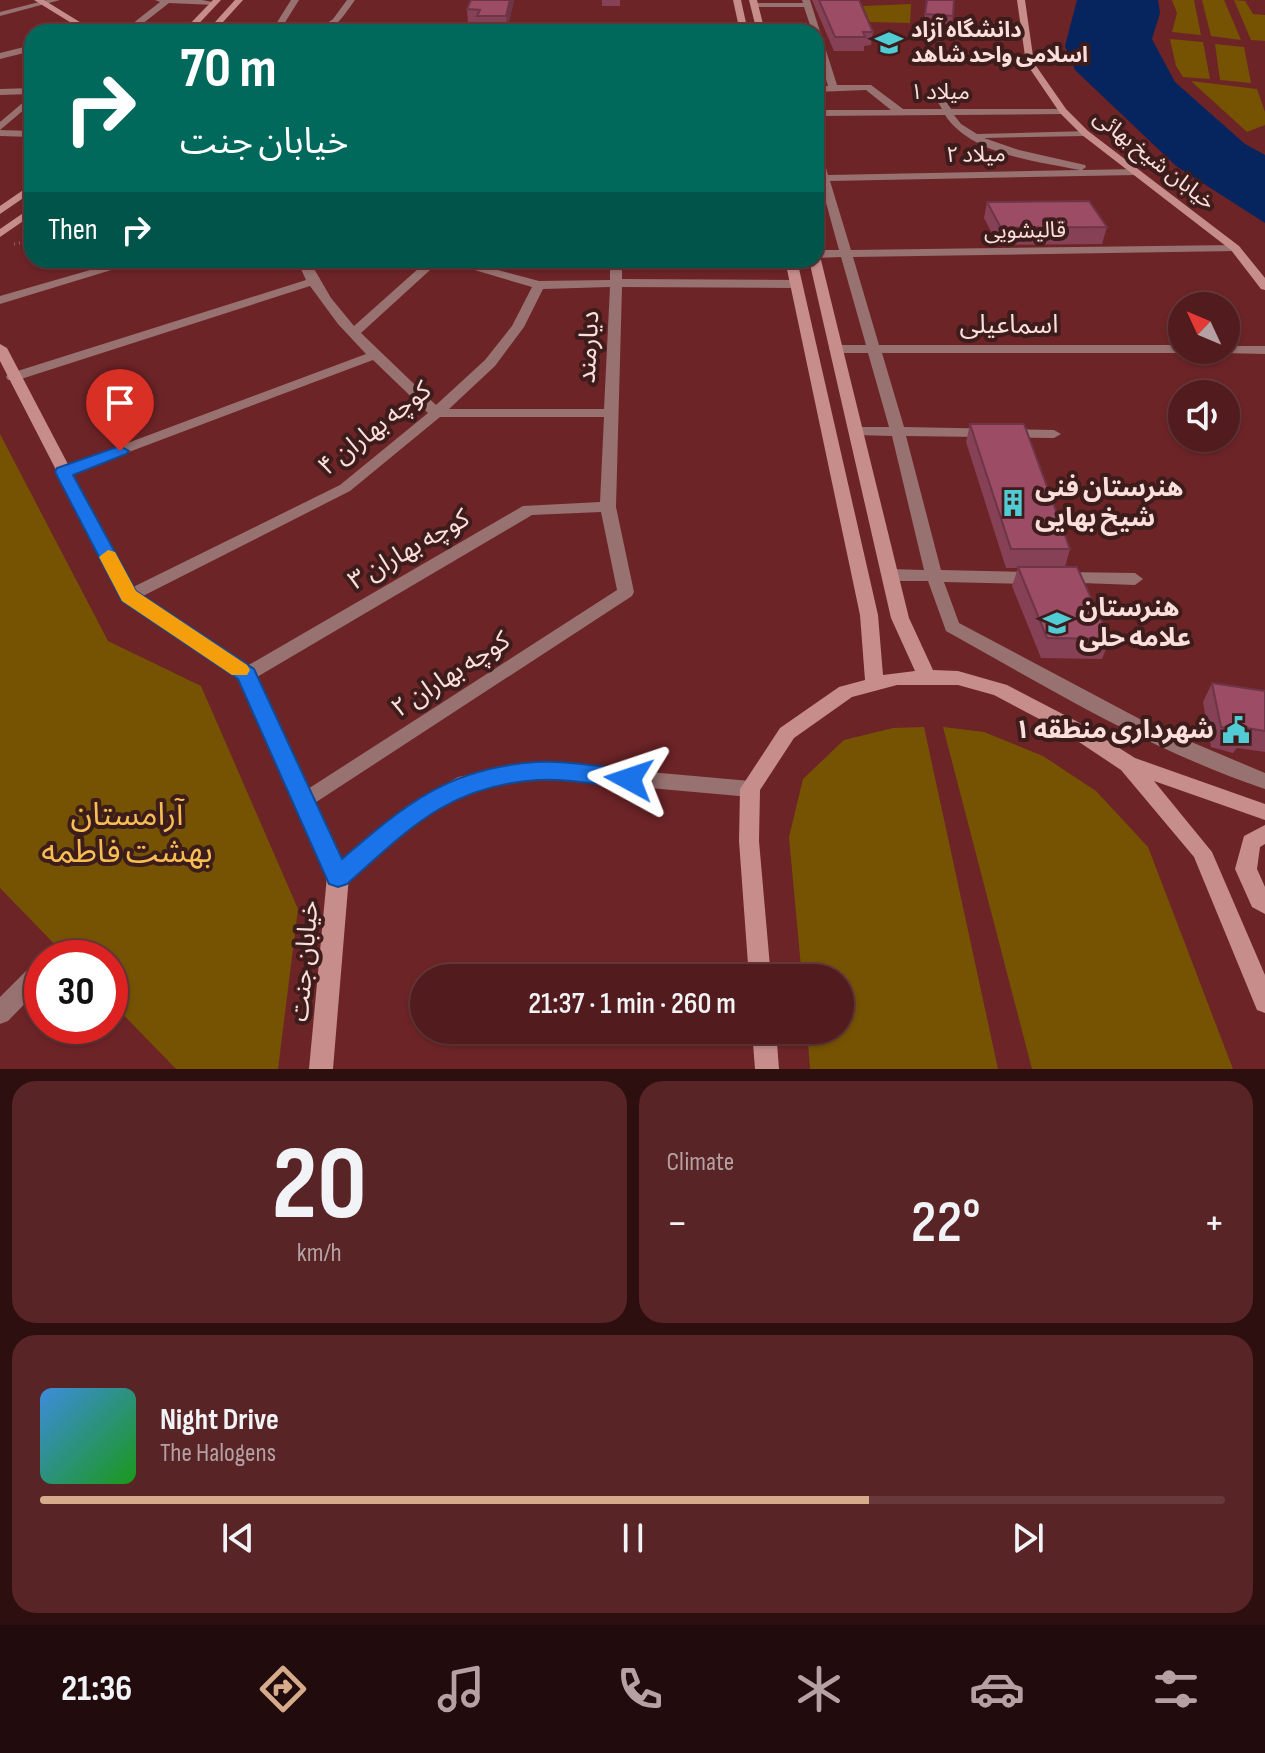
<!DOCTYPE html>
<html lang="en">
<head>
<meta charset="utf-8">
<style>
  :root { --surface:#521b1d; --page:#582426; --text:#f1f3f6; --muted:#b5a1a4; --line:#68393b; --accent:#d6ab8b }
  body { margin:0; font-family:"Sofia Sans Condensed","Noto Sans Arabic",sans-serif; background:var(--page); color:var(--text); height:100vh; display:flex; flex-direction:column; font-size:30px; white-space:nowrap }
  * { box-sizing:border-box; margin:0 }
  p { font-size:26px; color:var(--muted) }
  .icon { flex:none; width:44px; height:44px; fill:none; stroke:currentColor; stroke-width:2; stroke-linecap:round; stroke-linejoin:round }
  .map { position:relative; height:1069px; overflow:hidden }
  .side { display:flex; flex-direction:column; gap:12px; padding:12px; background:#2d0f10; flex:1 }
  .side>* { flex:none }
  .hud { position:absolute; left:24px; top:24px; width:800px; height:244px; border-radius:24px; box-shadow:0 2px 6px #0004,0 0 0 2px var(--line); background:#00695c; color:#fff; overflow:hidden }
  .needle { width:52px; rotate:314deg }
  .tools { position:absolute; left:1168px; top:292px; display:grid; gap:16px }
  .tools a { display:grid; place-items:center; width:72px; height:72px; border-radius:50%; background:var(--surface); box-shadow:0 2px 6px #0004,0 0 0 2px var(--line); font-size:40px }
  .speed { position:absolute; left:24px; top:940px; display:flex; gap:16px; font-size:40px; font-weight:700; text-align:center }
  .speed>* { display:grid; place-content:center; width:104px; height:104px; border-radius:50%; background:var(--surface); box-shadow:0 2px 6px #0004,0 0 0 2px var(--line); line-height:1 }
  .speed .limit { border:12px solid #d22; background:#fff; color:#111 }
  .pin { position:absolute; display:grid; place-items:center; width:68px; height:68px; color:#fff; margin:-82px -34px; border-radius:50% 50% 50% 0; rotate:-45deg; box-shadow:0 0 8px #0007 }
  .pin .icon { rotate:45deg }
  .me { position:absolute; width:88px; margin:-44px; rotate:275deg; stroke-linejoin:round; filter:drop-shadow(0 0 6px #0008) }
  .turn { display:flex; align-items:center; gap:28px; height:168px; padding:0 24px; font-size:36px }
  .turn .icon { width:104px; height:104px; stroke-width:2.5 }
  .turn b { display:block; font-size:56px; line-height:68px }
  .then { display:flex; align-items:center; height:76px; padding:0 24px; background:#0003; gap:16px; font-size:30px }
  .big { font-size:60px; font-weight:600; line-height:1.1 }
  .side .card { flex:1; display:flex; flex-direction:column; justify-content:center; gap:12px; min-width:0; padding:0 28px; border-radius:24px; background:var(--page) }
  .side .dial { align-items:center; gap:0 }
  .dial b { font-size:104px; line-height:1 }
  .song { display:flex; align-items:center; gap:24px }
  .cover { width:96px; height:96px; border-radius:12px; background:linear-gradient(135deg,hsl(210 70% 55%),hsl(120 70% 35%)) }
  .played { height:8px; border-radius:4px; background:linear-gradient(90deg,var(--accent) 70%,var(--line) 70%) }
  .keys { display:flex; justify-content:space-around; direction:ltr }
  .heat { display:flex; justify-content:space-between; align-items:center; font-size:44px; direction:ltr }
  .side .tiles { flex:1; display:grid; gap:12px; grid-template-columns:1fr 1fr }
  .card:last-child { grid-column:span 2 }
  .trip { position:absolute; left:410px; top:964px; width:444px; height:80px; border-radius:40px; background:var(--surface); box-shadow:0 2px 6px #0004,0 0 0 2px var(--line); font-weight:600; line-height:80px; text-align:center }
  .menu { display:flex; height:128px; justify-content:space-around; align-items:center; background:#210b0c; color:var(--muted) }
  .menu .icon { width:56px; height:56px }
  .menu .selected { color:var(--accent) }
  .menu b { font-size:36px; color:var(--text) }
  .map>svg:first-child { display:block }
  .green { fill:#755302 }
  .water { fill:#06255e }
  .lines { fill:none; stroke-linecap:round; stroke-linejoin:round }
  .path { stroke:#995f60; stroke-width:3; stroke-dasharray:1 4; stroke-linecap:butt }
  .street { fill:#977271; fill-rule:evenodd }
  .secondary { fill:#c68d8b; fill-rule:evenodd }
  .wall { fill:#864157 }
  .shaded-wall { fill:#6d3547 }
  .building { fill:#9c4c65; stroke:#6d3547; stroke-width:2 }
  .route { fill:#1a73e8; stroke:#114b97; stroke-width:2 }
  .slow { fill:#f59e0b }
  .labels { text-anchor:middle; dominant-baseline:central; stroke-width:8; stroke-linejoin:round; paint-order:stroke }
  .far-poi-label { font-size:22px; font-weight:bold; fill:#fbdfdd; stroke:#3d1c1c; text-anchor:start }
  .far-street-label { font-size:22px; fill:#fbdfdd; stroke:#3d1c1c }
  .street-label { font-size:26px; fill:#fbdfdd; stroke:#3d1c1c }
  .poi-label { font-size:26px; font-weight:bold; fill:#fbdfdd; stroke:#3d1c1c; text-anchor:start }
  .near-park-label { font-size:32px; fill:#f7bf52; stroke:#3d1c1c }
</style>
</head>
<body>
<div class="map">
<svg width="1265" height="1069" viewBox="0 0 1265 1069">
  <rect width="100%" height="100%" fill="#6d2427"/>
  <g class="green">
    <polygon points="1172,0 1194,0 1201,35 1172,32 1177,13"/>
    <polygon points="1202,0 1224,0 1241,40 1211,36"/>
    <polygon points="1234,0 1245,1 1253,14 1265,15 1265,41 1251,40"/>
    <polygon points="911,4 910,23 870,22 863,6"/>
    <polygon points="1170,39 1203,42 1210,79 1183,77 1176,66"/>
    <polygon points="1215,44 1244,47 1251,83 1220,80"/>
    <polygon points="1191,81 1257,89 1265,112 1265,125 1247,132"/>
    <polygon points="0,434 108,641 201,686 298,909 278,1069 176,1069 110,1001 110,958 68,958 0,888"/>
    <polygon points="924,727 998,1069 810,1069 807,1030 840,1030 840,978 802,978 789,837 803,779 844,740 893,728"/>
    <polygon points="943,727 984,732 1043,756 1096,791 1148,847 1233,1069 1032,1069"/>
  </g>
  <polygon class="water" points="1077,0 1158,0 1160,13 1152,39 1175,82 1245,144 1265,155 1265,223 1176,166 1075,70 1065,46"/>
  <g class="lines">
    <polyline class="path" points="14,244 32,240"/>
    <g class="street">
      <polygon points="47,0 60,0 0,16 0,12"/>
      <polygon points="155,0 202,0 218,3 214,5 169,3 137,28 81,27 77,25 81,23 132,24 160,2"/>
      <polygon points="291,0 299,0 279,32 271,32"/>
      <path d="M347,0H355C344,15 335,32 315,32L333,19Z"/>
      <path d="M802,0H810L837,85H871L903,109H942L930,89L935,86L938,87L951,109H1066V113L1063,114L954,115L961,124L977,134L1088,131V135L1085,136L984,138L1019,150L1085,165L1086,167L1082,170L1136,169L1141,172L1136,175L830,181L851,250L1235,245L1241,248L1235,251L853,257L879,345H1182V350H1188L1182,353H882L904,427L1054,430L1061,434L1054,438L906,436L941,570L1034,572L1042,578L1034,584L944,582L959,623L1151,725L1265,773V789C1152,751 1050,689 946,631L928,581H890L882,575L890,569L924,570L892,436L856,435L849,431L856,427H889L868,353H836L829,349L836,345H866L841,257L816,258V250H839L820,181H816L818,175L816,147L821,150L828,175L1080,170C1037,161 971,155 945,115L816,116V110H891L866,90L816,92V86H828L816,45V32L776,27L780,25H810L804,7H754L750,5L754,3H803Z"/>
      <polygon points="32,45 32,51 0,59 0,53"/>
      <polygon points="32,88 32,94 0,95 0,89"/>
      <polygon points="32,95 32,103 0,130 0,122"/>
      <polygon points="0,130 32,131 32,137 0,136"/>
      <polygon points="125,260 144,260 0,304 0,296"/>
      <path d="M297,260H309L331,298L354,326L428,260H441L361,333L436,405L485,360L512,326L532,287L441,260H460L539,281L610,280V260H622V279L796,280L802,284L796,288L622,287L616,507L634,592L632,596L304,810L297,808L294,802L297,796L617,590L601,512L532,515L252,680H240L237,675L240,670L523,506L600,502L604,417H440L350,491L135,600H123L121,596L123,592L340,485L428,413L373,360L68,475H58L55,472L58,469L366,354L338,324L310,286L18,380H8L6,377L8,374L306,280ZM610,287L604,409H449L495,366L524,327L543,289Z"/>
      <polygon points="1226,346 1265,346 1265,354 1221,353 1219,350 1226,350"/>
      <polygon points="1061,572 1135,573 1143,579 1135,585 1055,582 1053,578 1055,574"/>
      <polygon points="538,762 750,781 757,783 760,789 757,795 750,797 538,778 469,790 422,817 346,883 338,885 330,883 327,876 330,869 408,805 458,777"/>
      <polygon points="42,959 42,986 8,1021 0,1024 0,997 34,963"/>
    </g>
    <g class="secondary">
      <polygon points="34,0 44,0 96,32 86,32"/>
      <polygon points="213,0 221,0 191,32 182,32"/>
      <polygon points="235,0 243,0 214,32 206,32"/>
      <polygon points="733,0 741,0 748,32 740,32"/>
      <polygon points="749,0 757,0 765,32 757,32"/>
      <polygon points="1017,0 1025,0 1034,63 1066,109 1088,131 1239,246 1265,278 1265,290 1261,289 1231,250 1082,135 1060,113 1026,63"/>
      <polygon points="32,184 32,192 0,214 0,206"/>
      <polygon points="32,207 32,215 0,237 0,229"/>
      <polygon points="816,257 821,260 909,618 933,670 958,671 1007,685 1078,722 1135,758 1265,804 1265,820 1154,781 1212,852 1265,975 1265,1013 1257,1010 1194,857 1121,770 1064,732 994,695 958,685 897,685 852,697 794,738 760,790 759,841 771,978 749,978 739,841 740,789 780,728 839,687 865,680 860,615 785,260 797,260 878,615 883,675 915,671 891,618 809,260 816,260"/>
      <polygon points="0,344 7,348 135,592 252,670 349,876 333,1069 309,1069 327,876 239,679 123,600 0,361"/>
      <polygon points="1265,825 1265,844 1260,847 1257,869 1265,887 1265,914 1252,907 1235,869 1244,836"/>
      <polygon points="752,1030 776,1030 779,1069 755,1069"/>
    </g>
  </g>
  <g class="wall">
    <polygon points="514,0 507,30 478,30 477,23 468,23 467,9"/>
    <rect x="602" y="0" width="18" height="6"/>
    <polygon points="812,0 859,0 873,32 871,45 864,46 864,51 834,51"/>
    <polygon points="926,0 953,16 952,25 924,23"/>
    <polygon points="987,202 1107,227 1102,244 998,245 984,218"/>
    <polygon points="970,424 1070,549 1065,567 1110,639 1102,659 1041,658 1012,586 1018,568 1006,568 966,442"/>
    <polygon points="1212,683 1265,691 1265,752 1237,748 1233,753 1211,747 1203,702"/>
  </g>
  <polygon class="shaded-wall" points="510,0 514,0 507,30 506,16"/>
  <g class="building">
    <polygon points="471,0 510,0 506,16 477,16 480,10 467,9"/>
    <polygon points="819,0 859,0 873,32 863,32 865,37 835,37"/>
    <polygon points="927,0 954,0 953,16 925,14"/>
    <polygon points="1089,201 1107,227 1001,228 987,202"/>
    <polygon points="970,424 1024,424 1070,549 1011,549"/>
    <polygon points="1018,567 1077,567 1110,639 1047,638"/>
    <polygon points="1212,683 1265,691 1265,731 1247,728 1243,733 1221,727"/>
  </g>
  <path class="route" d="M120,446L129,451L126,454L73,475L136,591L254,669L342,859C406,804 448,768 536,762C566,760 599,767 629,769L637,772L640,779L637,785L629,788C599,785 566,778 537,780C448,786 409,829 347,884L338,887L329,884L238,679L122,601L55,472L57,468Z"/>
  <polygon class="slow" points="108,550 115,552 136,591 247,665 250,670 247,675 232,675 122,601 99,557"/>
  <defs>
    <g id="university-bare" transform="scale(2.16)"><path d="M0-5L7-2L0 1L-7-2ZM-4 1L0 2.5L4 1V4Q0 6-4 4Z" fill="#51ccd4" stroke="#3d1c1c" stroke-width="2.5" paint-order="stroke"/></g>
    <g id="building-bare" transform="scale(2.16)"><path d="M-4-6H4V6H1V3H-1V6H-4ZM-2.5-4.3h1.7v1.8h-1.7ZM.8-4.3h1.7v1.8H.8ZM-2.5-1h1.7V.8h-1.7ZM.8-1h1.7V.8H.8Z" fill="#51ccd4" stroke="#3d1c1c" stroke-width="2.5" paint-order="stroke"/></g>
    <g id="school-bare" transform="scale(2.16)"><path d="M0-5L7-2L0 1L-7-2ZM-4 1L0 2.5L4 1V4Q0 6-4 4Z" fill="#51ccd4" stroke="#3d1c1c" stroke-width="2.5" paint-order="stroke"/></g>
    <g id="civic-bare" transform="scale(2.16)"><path d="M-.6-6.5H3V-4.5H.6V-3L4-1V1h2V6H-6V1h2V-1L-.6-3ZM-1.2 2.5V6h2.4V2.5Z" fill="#51ccd4" stroke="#3d1c1c" stroke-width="2.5" paint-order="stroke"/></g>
  </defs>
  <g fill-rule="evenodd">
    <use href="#university-bare" x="889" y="43"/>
    <use href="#building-bare" x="1013" y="503"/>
    <use href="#school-bare" x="1057" y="623"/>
    <use href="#civic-bare" x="1236" y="730"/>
  </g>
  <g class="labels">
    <g class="far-poi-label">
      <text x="911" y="30">دانشگاه آزاد<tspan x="911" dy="25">اسلامی واحد شاهد</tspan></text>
    </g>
    <g class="far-street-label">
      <text x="940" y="92">میلاد ۱</text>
      <text transform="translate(976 155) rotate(-1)">میلاد ۲</text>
      <text transform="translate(1154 160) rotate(38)">خیابان شیخ بهائی</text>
      <text transform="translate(1025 231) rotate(-1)">قالیشویی</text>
    </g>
    <g class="street-label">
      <text x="1009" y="325">اسماعیلی</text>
      <text transform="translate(589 347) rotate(-87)">دیارمند</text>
      <text transform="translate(375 429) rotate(-38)">کوچه بهاران ۴</text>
      <text transform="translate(409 550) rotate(-30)">کوچه بهاران ۳</text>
      <text transform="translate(451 675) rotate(-33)">کوچه بهاران ۲</text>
      <text transform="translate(305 961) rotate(-85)">خیابان جنت</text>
    </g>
    <g class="poi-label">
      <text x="1035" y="488">هنرستان فنی<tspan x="1035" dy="30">شیخ بهایی</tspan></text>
      <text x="1079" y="608">هنرستان<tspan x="1079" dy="30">علامه حلی</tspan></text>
      <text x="1214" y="730" text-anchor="end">شهرداری منطقه ۱</text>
    </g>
    <g class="near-park-label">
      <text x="127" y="815">آرامستان<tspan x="127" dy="37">بهشت فاطمه</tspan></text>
    </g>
  </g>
</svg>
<div class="tools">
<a><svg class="needle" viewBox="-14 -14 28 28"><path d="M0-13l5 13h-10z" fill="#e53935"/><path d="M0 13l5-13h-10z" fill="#b5a1a4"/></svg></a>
<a><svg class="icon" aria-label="sound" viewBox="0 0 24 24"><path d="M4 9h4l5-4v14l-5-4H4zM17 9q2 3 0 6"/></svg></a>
</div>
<div class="speed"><div class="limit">30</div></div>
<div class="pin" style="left:120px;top:451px;background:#d93025"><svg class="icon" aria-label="arrive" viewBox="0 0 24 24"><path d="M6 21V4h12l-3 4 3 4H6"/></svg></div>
<svg class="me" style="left:629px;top:779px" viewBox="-20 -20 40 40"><path d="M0-17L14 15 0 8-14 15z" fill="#1a73e8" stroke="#fff" stroke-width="4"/></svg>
<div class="trip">21:37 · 1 min · 260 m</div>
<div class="hud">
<div class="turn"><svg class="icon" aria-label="right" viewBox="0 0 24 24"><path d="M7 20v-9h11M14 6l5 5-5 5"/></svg><div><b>70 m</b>خیابان جنت</div></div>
<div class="then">Then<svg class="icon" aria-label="right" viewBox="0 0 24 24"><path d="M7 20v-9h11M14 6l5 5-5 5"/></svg></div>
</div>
</div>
<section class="side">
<div class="tiles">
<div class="card dial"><b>20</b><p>km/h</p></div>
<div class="card"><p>Climate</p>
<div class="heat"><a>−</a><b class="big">22°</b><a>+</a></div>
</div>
<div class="card">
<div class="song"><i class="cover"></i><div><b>Night Drive</b><p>The Halogens</p></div></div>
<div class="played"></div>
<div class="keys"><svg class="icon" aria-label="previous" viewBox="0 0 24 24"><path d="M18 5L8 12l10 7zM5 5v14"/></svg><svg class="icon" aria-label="pause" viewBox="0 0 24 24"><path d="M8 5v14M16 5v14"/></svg><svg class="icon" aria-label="next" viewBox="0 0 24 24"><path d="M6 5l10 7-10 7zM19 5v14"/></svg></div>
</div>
</div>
</section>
<nav class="menu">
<b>21:36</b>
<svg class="icon selected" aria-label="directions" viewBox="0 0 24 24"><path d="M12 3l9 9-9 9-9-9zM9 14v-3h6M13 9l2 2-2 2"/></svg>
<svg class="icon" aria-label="music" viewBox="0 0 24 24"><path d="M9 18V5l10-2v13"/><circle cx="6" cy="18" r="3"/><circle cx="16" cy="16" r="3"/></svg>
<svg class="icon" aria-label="phone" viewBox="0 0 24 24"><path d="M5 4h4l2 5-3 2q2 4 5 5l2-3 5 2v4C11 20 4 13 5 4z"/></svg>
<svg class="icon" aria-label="climate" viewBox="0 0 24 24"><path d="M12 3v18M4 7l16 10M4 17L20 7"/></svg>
<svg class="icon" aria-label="car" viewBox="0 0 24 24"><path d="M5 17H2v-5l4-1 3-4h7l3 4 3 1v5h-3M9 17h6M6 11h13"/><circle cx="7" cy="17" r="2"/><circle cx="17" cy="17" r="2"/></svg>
<svg class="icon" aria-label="filters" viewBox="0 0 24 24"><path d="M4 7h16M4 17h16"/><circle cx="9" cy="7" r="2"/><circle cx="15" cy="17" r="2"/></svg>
</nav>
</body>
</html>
